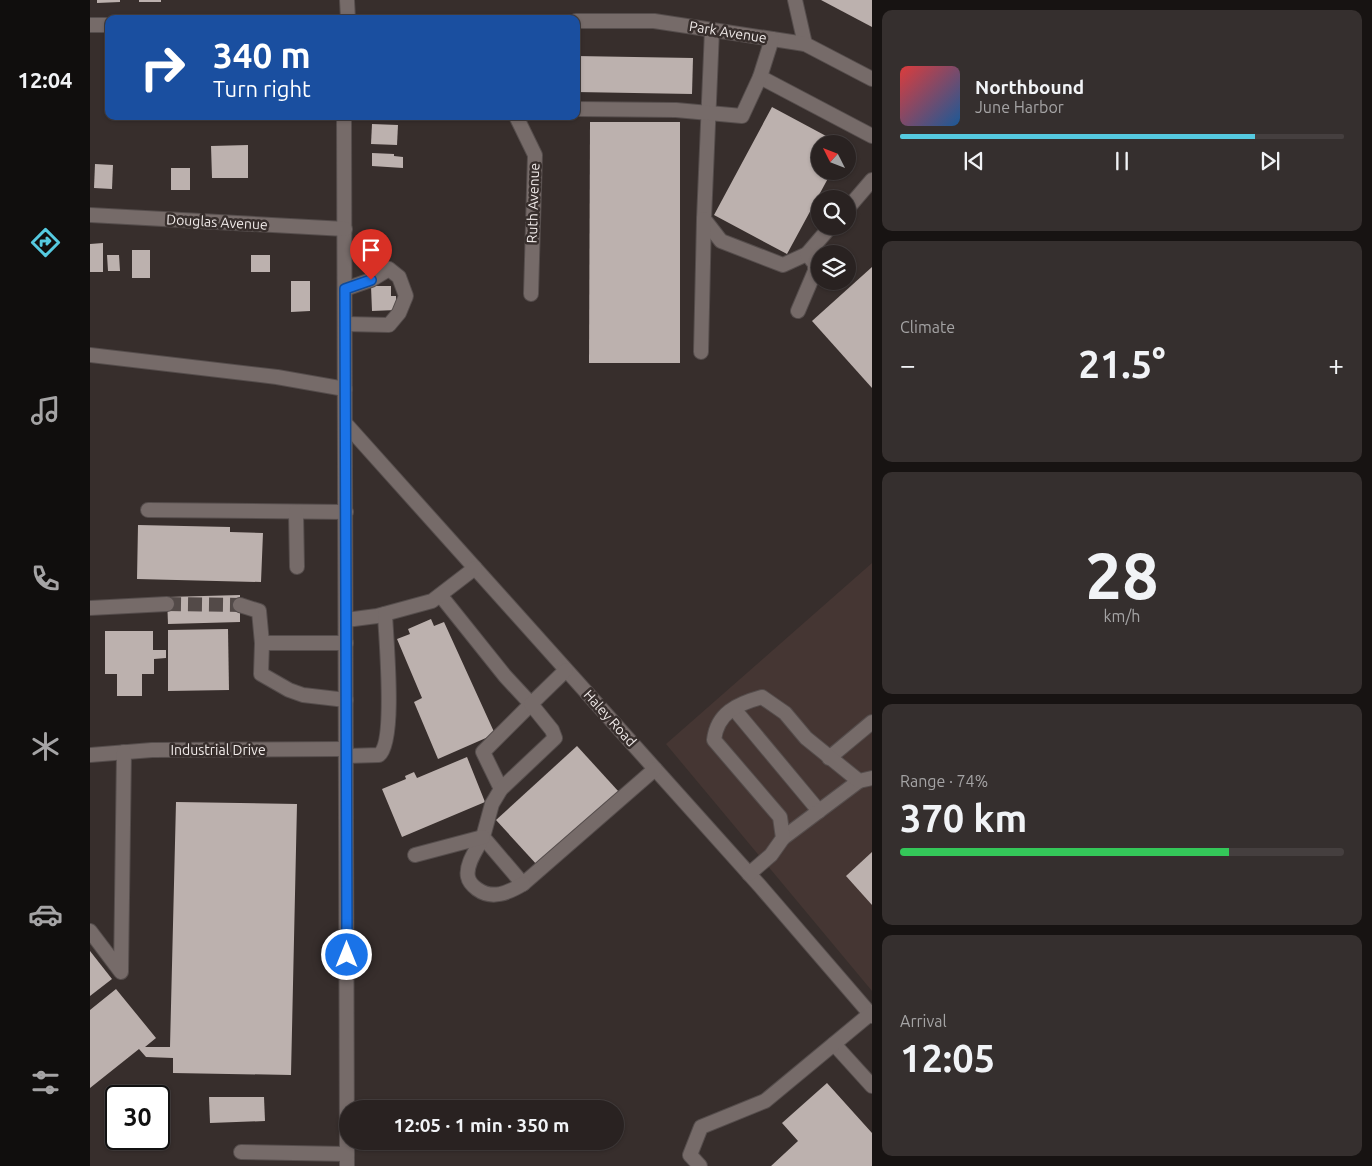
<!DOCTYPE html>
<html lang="en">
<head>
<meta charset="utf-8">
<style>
  :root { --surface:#292221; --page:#352f2e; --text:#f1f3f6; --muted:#a5a4a5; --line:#453f3f; --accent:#55cae0 }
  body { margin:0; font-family:Ubuntu,sans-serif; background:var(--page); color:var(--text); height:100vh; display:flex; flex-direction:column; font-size:19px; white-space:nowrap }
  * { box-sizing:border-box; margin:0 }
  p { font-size:16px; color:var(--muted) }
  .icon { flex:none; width:28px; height:28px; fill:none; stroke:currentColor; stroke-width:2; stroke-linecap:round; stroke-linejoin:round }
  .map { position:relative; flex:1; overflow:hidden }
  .drawer { display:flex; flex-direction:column; gap:10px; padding:10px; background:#171312; width:500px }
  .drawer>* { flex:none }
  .banner { position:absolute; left:15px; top:15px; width:475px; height:105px; border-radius:10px; box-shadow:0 1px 4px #0004,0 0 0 1px var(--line); background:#1a4fa0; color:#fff; overflow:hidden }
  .needle { width:32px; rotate:312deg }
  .tools { position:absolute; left:721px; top:135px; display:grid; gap:10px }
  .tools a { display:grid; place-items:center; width:45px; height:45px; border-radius:50%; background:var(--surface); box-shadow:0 1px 4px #0004,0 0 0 1px var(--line); font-size:25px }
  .speed { position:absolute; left:15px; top:1085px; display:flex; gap:10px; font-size:25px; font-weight:700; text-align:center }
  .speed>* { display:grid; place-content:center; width:65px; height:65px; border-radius:50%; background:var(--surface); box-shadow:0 1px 4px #0004,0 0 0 1px var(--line); line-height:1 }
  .speed .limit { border:2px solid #111; border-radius:8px; background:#fff; color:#111 }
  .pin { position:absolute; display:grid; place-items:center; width:42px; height:42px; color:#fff; margin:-51px -21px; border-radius:50% 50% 50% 0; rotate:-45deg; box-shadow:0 0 5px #0007 }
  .pin .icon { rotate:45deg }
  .me { position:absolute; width:55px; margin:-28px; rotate:0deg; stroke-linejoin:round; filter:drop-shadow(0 0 4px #0008) }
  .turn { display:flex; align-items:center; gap:18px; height:105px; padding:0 25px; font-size:22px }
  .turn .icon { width:65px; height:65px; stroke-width:2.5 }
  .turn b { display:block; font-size:35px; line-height:42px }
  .big { font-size:38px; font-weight:700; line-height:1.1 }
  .drawer .tile { flex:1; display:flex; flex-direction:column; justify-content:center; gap:8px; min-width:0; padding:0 18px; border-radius:10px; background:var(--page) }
  .drawer .dial { align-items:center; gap:0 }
  .dial b { font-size:65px; line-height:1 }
  .song { display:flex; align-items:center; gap:15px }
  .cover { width:60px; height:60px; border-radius:8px; background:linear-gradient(135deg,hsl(0 70% 55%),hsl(210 70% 35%)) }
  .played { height:5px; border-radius:2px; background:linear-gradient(90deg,var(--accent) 80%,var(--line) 80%) }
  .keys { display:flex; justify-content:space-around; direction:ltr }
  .heat { display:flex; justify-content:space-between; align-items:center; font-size:28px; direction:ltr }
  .charge { height:8px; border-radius:4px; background:linear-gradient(90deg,#34c759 74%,var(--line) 0) }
  .trip { position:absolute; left:249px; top:1100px; width:285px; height:50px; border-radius:25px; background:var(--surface); box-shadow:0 1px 4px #0004,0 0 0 1px var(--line); font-weight:700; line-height:50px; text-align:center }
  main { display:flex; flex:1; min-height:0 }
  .tabs { display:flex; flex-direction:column; width:90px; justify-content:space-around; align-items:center; background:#100e0d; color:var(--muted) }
  .tabs .icon { width:35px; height:35px }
  .tabs .on { color:var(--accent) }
  .tabs b { font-size:22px; color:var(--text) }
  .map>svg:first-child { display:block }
  .built { fill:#453633 }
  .building { fill:#bcb1ae }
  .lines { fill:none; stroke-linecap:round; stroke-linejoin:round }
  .minor-tunnel { stroke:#534a48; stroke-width:14; stroke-dasharray:14 7; stroke-linecap:butt }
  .minor-casing { stroke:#554d4c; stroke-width:16 }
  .minor { stroke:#766b69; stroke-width:14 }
  .route-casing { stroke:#114b97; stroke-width:12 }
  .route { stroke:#1a73e8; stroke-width:9 }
  .labels { text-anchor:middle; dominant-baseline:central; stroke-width:5; stroke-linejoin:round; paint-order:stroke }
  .street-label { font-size:14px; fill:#f0eae9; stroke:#372e2c }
</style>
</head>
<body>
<main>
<nav class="tabs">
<b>12:04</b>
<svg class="icon on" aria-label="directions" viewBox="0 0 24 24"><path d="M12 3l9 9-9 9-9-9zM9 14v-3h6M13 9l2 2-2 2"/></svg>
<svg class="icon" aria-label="music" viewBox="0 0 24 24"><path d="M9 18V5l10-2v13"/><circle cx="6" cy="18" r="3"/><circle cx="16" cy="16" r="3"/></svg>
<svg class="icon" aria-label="phone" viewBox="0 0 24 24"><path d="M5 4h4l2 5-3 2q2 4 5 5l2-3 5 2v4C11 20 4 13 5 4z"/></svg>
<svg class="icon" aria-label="climate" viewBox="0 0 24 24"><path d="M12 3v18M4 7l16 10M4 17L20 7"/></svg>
<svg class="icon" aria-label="car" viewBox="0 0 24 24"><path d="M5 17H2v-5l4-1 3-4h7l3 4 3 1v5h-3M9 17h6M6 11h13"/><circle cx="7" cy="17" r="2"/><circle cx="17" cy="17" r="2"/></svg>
<svg class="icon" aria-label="filters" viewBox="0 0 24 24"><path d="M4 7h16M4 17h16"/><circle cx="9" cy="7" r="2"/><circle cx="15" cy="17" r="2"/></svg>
</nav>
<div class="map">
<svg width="782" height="1166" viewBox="0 0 782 1166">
  <rect width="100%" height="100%" fill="#372e2c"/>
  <polygon class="built" points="782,563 782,991 576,744"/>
  <g class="building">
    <polygon points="7,0 30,0 30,2 7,3"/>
    <rect x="49" y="0" width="22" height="2"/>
    <polygon points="731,0 782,0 782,27"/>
    <polygon points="486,56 603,58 602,94 486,92"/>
    <polygon points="682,107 751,144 730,144 730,171 742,171 697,254 624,215"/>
    <polygon points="500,122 590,122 590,363 499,363"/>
    <polygon points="282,124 308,125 307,145 281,144"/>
    <polygon points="158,145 158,178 122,178 121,146"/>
    <polygon points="282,153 304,154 304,156 313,157 313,168 282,166"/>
    <polygon points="5,164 23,165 22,189 4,188"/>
    <rect x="81" y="168" width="19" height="22"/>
    <polygon points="13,243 13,272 0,272 0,244"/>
    <rect x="42" y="250" width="18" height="28"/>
    <polygon points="17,255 29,255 30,271 18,271"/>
    <rect x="161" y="255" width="19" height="17"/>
    <polygon points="782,267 782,388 722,321"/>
    <polygon points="201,281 220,281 220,311 201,312"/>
    <polygon points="281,286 301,286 301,296 306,296 306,310 282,311"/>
    <polygon points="48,525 140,527 140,532 173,533 171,582 47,579"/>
    <polygon points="150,595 150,622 78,624 77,597"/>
    <polygon points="341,619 344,626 354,622 405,734 348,759 324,702 332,698 307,639 320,634 318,629"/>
    <polygon points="138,629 139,690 78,691 78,630"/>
    <polygon points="15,631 63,631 63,650 76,650 76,658 64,659 64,674 52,674 52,696 27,696 27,674 15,674"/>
    <polygon points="487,746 529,792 448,866 406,820"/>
    <polygon points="377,757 395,802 312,837 292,789 316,779 315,776 324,772 327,778"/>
    <polygon points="86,802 207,804 201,1075 83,1073 83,1058 56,1057 49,1049 0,1088 0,1010 26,989 66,1038 55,1047 80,1047"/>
    <polygon points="782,852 782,905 756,876"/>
    <polygon points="0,951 22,979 0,996"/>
    <polygon points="737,1083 782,1133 782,1166 681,1166 708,1141 692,1123"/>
    <polygon points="119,1097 174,1097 175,1121 120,1123"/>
  </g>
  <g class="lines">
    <polyline class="minor-tunnel" points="77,604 150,605"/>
    <g class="minor-casing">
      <g id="minor">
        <polyline points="257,0 258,19"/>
        <polyline points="705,0 715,44"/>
        <polyline points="486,21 564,21 715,44 782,79"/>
        <polyline points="0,25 19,25"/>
        <polyline points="622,30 614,219 631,241 693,265 717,254 741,226"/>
        <polyline points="670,77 782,136"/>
        <polyline points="486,109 586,110 652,116 670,77 682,39"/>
        <polyline points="254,116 257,1166"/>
        <polyline points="426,116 445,155 441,294"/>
        <polyline points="758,208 782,180"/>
        <polyline points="0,215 255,229"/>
        <polyline points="255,289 281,280 299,269 309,277 316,296 309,313 299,325 255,324"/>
        <polyline points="708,311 725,271 725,264 717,254"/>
        <polyline points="611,352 614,219"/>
        <polyline points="0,355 187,377 255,389"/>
        <polyline points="255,423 670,886 782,1016"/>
        <polyline points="58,510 256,512"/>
        <polyline points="206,512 207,567"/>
        <polyline points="351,596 415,676 441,704 393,752 411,789"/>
        <polyline points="150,605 169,611 172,643"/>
        <polyline points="0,608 77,604"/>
        <polyline points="256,620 287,616 342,601 385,568"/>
        <polyline points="256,643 172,643 171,674 199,690 213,695 256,700"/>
        <polyline points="476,670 441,704 462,730 465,738 411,789 402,804 393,837 433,884 565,769"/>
        <polyline points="644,709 729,811"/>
        <polyline points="0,755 62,750 256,749"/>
        <path d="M256,756L289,755C306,742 296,639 295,614"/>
        <polyline points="739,758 782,722"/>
        <path d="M393,837C388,848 375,864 378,877C379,882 383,886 387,889C402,900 418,893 433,884"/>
        <polyline points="693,838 769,781"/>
        <polyline points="325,855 393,837"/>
        <path d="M659,874L681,855L693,838L690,817L624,740C627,713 647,704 672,697L695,713L716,738L769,781L782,778"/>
        <polyline points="0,931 31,972 34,752"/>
        <polyline points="744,1044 782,1086"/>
        <polyline points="151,1152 257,1154"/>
        <polyline points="610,1166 600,1155 611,1127 675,1101 780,1014"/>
      </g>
    </g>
    <use href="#minor" class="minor"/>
  </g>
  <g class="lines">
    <g class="route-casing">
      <polyline id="route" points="257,955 255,289 281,280"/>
    </g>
    <use href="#route" class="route"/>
  </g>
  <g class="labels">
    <g class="street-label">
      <text transform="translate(638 32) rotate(9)">Park Avenue</text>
      <text transform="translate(443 203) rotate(-88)">Ruth Avenue</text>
      <text transform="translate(127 222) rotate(3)">Douglas Avenue</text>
      <text transform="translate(520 718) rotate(48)">Haley Road</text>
      <text x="128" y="750">Industrial Drive</text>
    </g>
  </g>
</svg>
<div class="tools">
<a><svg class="needle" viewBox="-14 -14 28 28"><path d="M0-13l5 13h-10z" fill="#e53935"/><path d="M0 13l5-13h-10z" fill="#a5a4a5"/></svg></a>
<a><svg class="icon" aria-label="search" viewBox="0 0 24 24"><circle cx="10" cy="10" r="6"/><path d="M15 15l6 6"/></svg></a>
<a><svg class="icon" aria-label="layers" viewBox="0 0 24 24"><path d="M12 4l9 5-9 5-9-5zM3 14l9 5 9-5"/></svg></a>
</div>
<div class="speed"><div class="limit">30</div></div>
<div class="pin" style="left:281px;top:280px;background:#d93025"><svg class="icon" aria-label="arrive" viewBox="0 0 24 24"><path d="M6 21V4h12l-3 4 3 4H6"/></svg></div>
<svg class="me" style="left:257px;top:955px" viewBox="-20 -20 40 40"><circle r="17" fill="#1a73e8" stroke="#fff" stroke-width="3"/><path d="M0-11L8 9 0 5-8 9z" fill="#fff"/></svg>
<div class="trip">12:05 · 1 min · 350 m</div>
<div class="banner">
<div class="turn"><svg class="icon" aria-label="right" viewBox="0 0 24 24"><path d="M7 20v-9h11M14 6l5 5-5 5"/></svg><div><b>340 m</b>Turn right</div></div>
</div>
</div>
<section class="drawer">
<div class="tile">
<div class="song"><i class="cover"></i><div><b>Northbound</b><p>June Harbor</p></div></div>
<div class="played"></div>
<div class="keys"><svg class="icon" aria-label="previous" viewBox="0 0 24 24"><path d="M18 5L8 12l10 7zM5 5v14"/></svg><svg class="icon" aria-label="pause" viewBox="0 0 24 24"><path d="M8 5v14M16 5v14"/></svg><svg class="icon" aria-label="next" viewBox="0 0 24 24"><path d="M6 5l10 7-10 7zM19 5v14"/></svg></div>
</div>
<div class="tile"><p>Climate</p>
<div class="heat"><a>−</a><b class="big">21.5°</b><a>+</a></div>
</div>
<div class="tile dial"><b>28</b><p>km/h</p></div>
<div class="tile"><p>Range · 74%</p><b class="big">370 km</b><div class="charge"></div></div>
<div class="tile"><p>Arrival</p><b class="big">12:05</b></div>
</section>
</main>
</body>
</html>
